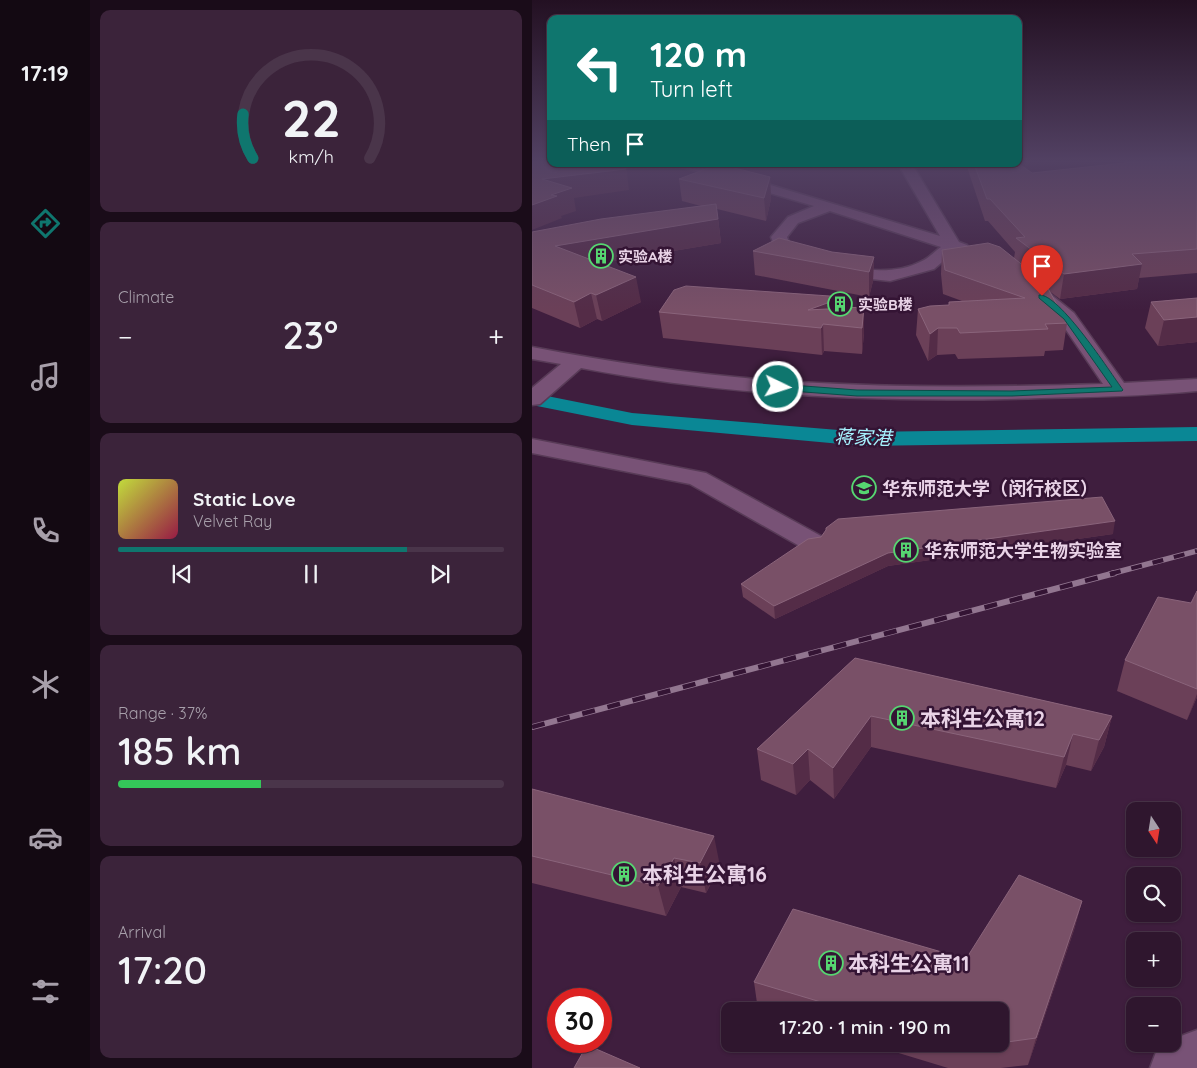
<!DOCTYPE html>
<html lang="en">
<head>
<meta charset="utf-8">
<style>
  :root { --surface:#2f162e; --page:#3b233a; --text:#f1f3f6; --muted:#a79faa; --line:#4a354a; --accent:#0f766e }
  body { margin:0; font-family:Quicksand,"Noto Sans SC",sans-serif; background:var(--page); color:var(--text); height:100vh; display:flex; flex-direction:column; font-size:19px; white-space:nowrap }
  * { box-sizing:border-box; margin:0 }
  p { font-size:16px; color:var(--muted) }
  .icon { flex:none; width:28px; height:28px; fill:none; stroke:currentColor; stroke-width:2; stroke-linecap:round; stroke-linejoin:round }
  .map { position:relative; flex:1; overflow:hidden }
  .drawer { display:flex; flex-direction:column; gap:10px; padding:10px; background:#1a0c19; width:442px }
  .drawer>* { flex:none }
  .banner { position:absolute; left:15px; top:15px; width:475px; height:152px; border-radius:10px; box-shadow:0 1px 4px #0004,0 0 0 1px var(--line); background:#0f766e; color:#fff; overflow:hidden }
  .needle { width:32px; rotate:168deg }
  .tools { position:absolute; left:594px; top:802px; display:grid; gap:10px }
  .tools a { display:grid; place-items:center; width:55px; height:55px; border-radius:10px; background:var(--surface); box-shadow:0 1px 4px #0004,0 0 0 1px var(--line); font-size:25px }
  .speed { position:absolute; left:15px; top:988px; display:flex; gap:10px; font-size:25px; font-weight:700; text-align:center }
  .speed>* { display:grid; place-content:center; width:65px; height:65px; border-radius:50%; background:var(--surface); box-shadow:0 1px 4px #0004,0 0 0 1px var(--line); line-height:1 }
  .speed .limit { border:8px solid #d22; background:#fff; color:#111 }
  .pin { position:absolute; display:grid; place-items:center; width:42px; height:42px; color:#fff; margin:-51px -21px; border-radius:50% 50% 50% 0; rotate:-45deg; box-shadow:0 0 5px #0007 }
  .pin .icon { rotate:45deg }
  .me { position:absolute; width:55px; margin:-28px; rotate:94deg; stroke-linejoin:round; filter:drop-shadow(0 0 4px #0008) }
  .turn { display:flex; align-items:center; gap:18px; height:105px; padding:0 20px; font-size:22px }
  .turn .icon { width:65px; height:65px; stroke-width:2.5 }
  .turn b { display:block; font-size:35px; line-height:42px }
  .then { display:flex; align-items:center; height:48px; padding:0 20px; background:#0003; gap:10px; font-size:19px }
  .big { font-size:38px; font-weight:600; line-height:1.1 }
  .drawer .widget { flex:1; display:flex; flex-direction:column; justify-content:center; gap:8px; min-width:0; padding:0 18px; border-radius:10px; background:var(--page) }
  .drawer .dial { align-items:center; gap:0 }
  .dial svg { height:130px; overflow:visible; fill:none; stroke:var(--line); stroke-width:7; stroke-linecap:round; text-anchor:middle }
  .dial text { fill:var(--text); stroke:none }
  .song { display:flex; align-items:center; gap:15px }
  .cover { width:60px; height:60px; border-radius:8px; background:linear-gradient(135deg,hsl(70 70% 55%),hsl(340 70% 35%)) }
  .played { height:5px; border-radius:2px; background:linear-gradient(90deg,var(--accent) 75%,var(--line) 75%) }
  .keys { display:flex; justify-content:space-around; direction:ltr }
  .heat { display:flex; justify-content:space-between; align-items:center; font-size:28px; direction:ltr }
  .charge { height:8px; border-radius:4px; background:linear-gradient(90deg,#34c759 37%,var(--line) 0) }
  .trip { position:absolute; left:189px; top:1002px; width:288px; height:50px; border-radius:10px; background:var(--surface); box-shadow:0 1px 4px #0004,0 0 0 1px var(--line); font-weight:600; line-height:50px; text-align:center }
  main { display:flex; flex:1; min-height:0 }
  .dock { display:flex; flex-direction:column; width:90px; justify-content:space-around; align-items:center; background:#130912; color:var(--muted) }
  .dock .icon { width:35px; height:35px }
  .dock .selected { color:var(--accent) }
  .dock b { font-size:22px; color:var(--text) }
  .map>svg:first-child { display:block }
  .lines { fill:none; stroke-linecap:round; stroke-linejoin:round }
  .canal { fill:#0a8795; fill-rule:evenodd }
  .street-casing { stroke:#583b57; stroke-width:3 }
  .street { fill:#785276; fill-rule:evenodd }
  .rail-far1-casing { stroke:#927690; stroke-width:5.5 }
  .rail-casing { stroke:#927690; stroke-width:6 }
  .rail-far1 { stroke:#341434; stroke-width:4; stroke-dasharray:11; stroke-linecap:butt }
  .rail { stroke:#341434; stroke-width:4.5; stroke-dasharray:13; stroke-linecap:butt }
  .wall { fill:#6b4058 }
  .shaded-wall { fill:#542c47 }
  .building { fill:#795067; stroke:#8a647b }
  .route { fill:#0f766e; stroke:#0a4d48 }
  .labels { text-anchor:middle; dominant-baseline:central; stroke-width:5; stroke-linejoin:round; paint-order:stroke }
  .far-poi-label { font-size:15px; font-weight:bold; fill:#e9d3e7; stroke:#341434; text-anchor:start }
  .poi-label { font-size:18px; font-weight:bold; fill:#e9d3e7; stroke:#341434; text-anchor:start }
  .water-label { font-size:19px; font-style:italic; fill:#a6f2fe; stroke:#341434 }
  .near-poi-label { font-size:21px; font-weight:bold; fill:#e9d3e7; stroke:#341434; text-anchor:start }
</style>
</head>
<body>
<main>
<nav class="dock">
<b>17:19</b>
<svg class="icon selected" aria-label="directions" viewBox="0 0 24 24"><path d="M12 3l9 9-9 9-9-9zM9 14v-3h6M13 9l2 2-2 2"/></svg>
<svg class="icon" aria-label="music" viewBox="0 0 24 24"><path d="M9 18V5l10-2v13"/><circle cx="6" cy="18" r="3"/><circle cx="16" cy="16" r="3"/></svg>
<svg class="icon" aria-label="phone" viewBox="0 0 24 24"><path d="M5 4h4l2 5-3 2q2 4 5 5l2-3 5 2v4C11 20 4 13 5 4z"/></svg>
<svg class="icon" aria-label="climate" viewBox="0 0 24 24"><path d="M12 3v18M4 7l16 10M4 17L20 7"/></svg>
<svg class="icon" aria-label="car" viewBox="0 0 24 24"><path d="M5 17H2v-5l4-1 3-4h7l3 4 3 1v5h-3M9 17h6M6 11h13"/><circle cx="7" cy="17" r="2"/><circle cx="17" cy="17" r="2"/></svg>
<svg class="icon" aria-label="filters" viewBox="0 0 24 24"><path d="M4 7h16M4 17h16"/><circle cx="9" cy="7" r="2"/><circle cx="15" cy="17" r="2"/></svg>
</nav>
<section class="drawer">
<div class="widget dial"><svg viewBox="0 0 100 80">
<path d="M14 69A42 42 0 1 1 86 69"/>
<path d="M14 69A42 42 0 0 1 8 42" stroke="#0f766e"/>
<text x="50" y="56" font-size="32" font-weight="700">22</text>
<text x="50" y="72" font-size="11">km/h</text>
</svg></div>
<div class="widget"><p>Climate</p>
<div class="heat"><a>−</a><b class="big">23°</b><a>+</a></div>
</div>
<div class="widget">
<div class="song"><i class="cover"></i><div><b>Static Love</b><p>Velvet Ray</p></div></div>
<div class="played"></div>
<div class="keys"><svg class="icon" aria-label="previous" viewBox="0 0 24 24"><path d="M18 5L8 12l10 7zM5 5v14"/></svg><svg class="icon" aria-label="pause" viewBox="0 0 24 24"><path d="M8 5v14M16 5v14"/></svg><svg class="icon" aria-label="next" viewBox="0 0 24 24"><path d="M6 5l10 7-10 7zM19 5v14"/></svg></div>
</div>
<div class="widget"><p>Range · 37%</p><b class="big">185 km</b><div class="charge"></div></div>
<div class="widget"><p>Arrival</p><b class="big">17:20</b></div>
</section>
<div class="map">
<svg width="665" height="1068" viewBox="0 0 665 1068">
  <rect width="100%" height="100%" fill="#3f1e3e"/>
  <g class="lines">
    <polygon class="canal" points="0,393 100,413 331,432 665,427 665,441 331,446 100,425 0,405"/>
    <g class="street-casing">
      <g id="street">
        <path d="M148,164H169L408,236L366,164H380L427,242L435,245L437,248L435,251H423L402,269L358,281L301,275L248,260L239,237L256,217L282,206L150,167ZM298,211L409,247C403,251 397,258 390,261C353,281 299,264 261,253L255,237L266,223Z"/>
        <path d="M501,284L507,285L542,313L592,383L665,379V391C613,396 561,397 509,398C356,403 200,397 49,368L8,404L0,405V388L29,364L0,359V347C89,364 177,377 267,382C369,388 470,387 571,384L528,321L495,293L492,289L495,285Z"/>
        <polygon points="0,439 174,473 289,536 293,542 289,548 280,551 271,548 158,484 0,453"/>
        <polygon points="665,1030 665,1068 618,1068 624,1052 649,1036"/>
      </g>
    </g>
    <use href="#street" class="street"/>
    <g class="rail-far1-casing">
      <polyline id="rail-far1" points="578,574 665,551"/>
    </g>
    <g class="rail-casing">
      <polyline id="rail" points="0,727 583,573"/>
    </g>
    <use href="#rail-far1" class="rail-far1"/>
    <use href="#rail" class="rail"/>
  </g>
  <g class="wall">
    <polygon points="665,160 665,273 607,278 605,289 528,299 517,291 535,323 531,350 513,351 512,356 426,359 423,354 405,355 396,361 384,335 386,309 417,305 417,302 430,301 411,294 409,274 410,250 482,258 483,252 456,221 453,221 434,164 486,164 500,173"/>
    <polygon points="238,177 239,199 234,221 185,209 189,243 69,263 109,302 70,321 65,319 48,328 0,308 0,232 169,206 150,201 147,179"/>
    <polygon points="221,251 300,252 342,257 341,281 337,297 223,275"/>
    <polygon points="665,298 665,342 626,346 613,328 619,302"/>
    <polygon points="332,307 332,333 330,354 292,351 290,355 131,338 127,312"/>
    <polygon points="581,534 356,566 243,619 211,597 209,584 289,537"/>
    <polygon points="665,591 665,697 655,720 585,691 593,660 659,603"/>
    <polygon points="323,658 580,716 572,747 559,771 534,765 524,788 339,747 302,799 278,780 264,795 229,780 225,749"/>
    <polygon points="0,789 188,866 174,893 149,887 134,916 0,883"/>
    <polygon points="550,901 542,930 496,1065 469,1068 416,1068 337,1044 468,1044 468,1011 230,1011 226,1010 222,982 434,959"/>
  </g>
  <g class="shaded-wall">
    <polygon points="94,164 97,190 42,198 44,211 29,216 30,218 0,230 0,205 10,179"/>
    <polygon points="238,177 239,199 234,221 232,198"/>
    <polygon points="186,219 189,243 28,270 23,246"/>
    <polygon points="342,257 341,281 337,297 337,272"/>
    <polygon points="610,264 605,289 528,299 532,274"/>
    <polygon points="104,277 109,302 70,321 64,295"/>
    <polygon points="59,293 65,319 48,328 42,302"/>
    <polygon points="312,297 313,323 291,324 292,351 290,355 289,328 276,310"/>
    <polygon points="332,307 332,333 330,354 330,328"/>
    <polygon points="665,317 665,342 626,346 632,320"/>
    <polygon points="406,328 405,355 396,361 398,334"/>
    <polygon points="583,521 581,534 356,566 243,619 242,606 356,553"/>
    <polygon points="665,694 665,697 655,720"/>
    <polygon points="339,716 339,747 302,799 301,768"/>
    <polygon points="580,716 572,747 559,771 567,740"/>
    <polygon points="541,734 534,765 524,788 532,757"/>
    <polygon points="276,749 278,780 264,795 261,764"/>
    <polygon points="182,836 188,866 174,893 168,863"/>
    <polygon points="142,858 149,887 134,916 126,886"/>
    <polygon points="550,901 542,930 496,1065 504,1038"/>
  </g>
  <g class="building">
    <polygon points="19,160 19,164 93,164 94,169 10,179 40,188 19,195 25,196 0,205 0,162"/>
    <polygon points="619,160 665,160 665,249 600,254 610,264 532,274 484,238 493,237 458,199 455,199 442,164 486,163 500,173"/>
    <polygon points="187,164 238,177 232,198 147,179"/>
    <polygon points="184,204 186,219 23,246 104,277 64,295 59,293 42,302 0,285 0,232 69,219"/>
    <polygon points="247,238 300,252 342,257 337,272 221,251"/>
    <polygon points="456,243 468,247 513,283 535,323 513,324 516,329 428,333 425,328 406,328 398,334 386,309 398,306 417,305 417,302 493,298 413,270 410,250"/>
    <polygon points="154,286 312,297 276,310 332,307 330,328 291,324 289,328 127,312 142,290"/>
    <polygon points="665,298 665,317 632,320 619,302"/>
    <polygon points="570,497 583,521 356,553 242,606 209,584 276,539 289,537 294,530 294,528 306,519"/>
    <polygon points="665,591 665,689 593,660 626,597 659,603"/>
    <polygon points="323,658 580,716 567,740 541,734 532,757 339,716 301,768 276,749 261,764 225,749"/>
    <polygon points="0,789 182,836 168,863 142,858 126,886 0,856"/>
    <polygon points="487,875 550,901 504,1038 468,1043 468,1011 319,1011 222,982 261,909 434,959"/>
    <polygon points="428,1044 459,1044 437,1047"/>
    <polygon points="55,1045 108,1068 42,1068"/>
  </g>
  <linearGradient id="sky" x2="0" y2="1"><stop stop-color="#231022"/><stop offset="0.52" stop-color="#524163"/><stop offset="1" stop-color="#524163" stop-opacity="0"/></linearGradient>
  <rect width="665" height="310" fill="url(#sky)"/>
  <path class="route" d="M507,295C527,293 578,372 591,390L590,391L480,396H325L246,390L242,387L246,384L325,390L480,391L580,387L532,319L507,298Z"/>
  <defs>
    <g id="building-ring" transform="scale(1.25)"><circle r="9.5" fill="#341434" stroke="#56d671" stroke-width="1.5"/><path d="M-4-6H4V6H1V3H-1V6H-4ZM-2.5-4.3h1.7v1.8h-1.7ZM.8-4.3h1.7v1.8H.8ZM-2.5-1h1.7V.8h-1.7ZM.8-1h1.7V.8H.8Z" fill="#56d671"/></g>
    <g id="university-ring" transform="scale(1.25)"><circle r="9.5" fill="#341434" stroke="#56d671" stroke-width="1.5"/><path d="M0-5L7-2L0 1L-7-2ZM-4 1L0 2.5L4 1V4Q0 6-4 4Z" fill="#56d671"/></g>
  </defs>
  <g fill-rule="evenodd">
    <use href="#building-ring" x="69" y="256"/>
    <use href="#building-ring" x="308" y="304"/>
    <use href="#university-ring" x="332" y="488"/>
    <use href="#building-ring" x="374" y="550"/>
    <use href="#building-ring" x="370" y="718"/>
    <use href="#building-ring" x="92" y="874"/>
    <use href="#building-ring" x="299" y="963"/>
  </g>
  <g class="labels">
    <g class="far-poi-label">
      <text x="86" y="256">实验A楼</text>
      <text x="326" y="304">实验B楼</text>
    </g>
    <g class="poi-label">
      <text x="350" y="488">华东师范大学（闵行校区）</text>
      <text x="392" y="550">华东师范大学生物实验室</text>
    </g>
    <g class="water-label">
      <text transform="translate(331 437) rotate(2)">蒋家港</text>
    </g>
    <g class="near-poi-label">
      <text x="388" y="718">本科生公寓12</text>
      <text x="110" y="874">本科生公寓16</text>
      <text x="316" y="963">本科生公寓11</text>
    </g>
  </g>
</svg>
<div class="tools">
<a><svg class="needle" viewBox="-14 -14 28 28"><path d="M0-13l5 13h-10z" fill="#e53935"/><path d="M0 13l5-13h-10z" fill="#a79faa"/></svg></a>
<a><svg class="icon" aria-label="search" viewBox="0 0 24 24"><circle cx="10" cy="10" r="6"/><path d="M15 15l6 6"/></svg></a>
<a>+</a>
<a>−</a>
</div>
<div class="speed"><div class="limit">30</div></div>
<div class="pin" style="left:510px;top:296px;background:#d93025"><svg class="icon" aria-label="arrive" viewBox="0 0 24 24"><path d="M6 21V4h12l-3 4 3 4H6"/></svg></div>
<svg class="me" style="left:246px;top:387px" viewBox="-20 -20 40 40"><circle r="17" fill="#0f766e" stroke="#fff" stroke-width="3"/><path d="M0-11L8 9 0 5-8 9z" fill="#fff"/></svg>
<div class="trip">17:20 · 1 min · 190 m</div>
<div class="banner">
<div class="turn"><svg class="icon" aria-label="left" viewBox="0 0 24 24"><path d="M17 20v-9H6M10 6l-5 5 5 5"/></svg><div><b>120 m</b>Turn left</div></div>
<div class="then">Then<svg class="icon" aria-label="arrive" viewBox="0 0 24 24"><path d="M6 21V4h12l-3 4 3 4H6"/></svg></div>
</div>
</div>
</main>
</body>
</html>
